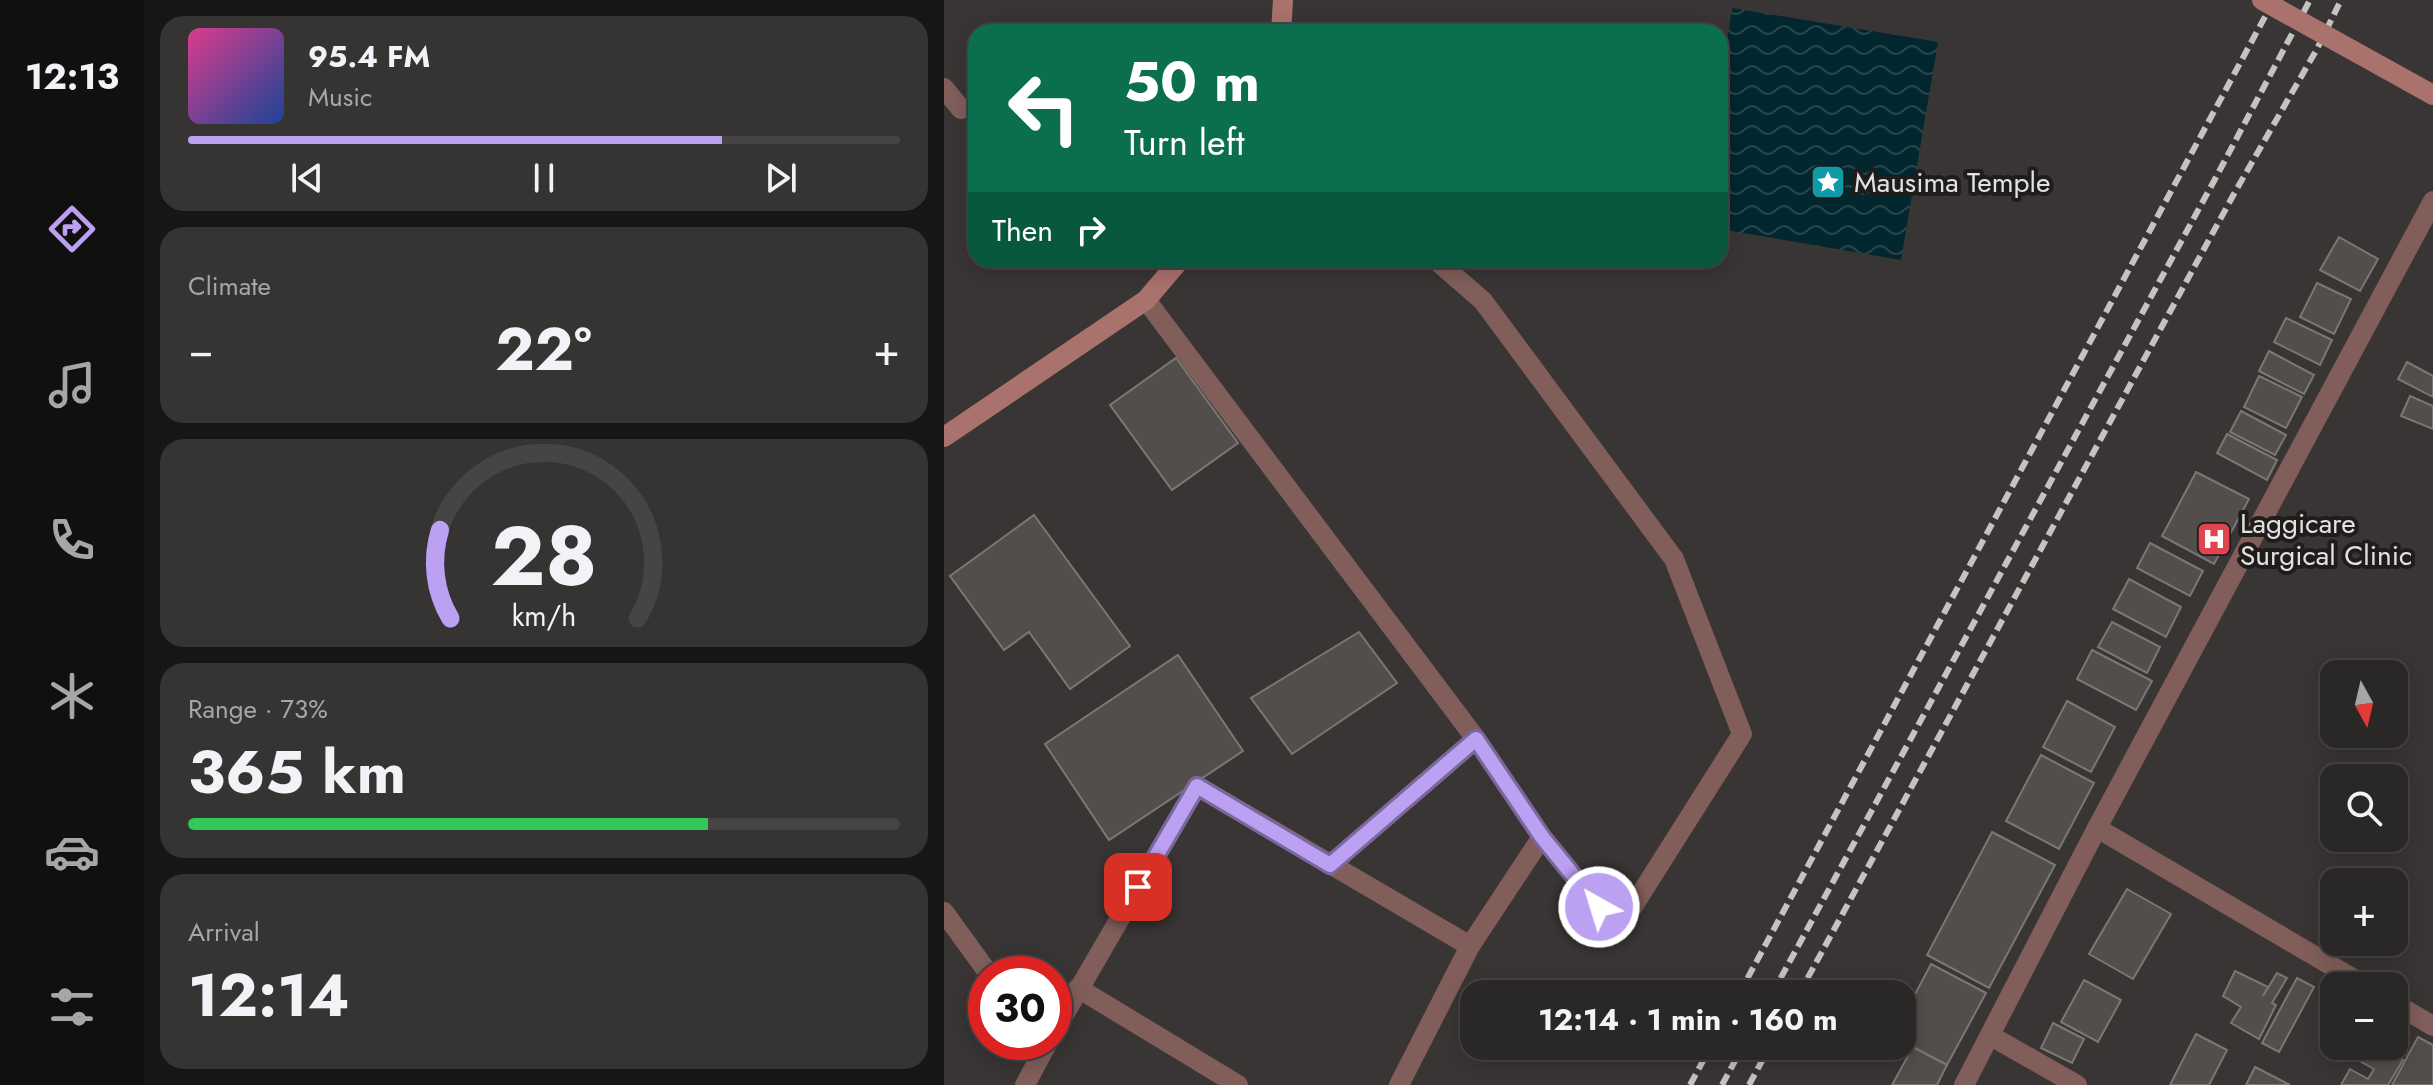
<!DOCTYPE html>
<html lang="en">
<head>
<meta charset="utf-8">
<style>
  :root { --surface:#2a2827; --page:#363433; --text:#f1f3f6; --muted:#a5a6a7; --line:#464444; --accent:#bca0f2 }
  body { margin:0; font-family:Jost,sans-serif; background:var(--page); color:var(--text); height:100vh; display:flex; flex-direction:column; font-size:30px; white-space:nowrap }
  * { box-sizing:border-box; margin:0 }
  p { font-size:26px; color:var(--muted) }
  .icon { flex:none; width:44px; height:44px; fill:none; stroke:currentColor; stroke-width:2; stroke-linecap:round; stroke-linejoin:round }
  .map { position:relative; flex:1; overflow:hidden }
  .side { display:flex; flex-direction:column; gap:16px; padding:16px; background:#171615; width:800px }
  .side>* { flex:none }
  .hud { position:absolute; left:24px; top:24px; width:760px; height:244px; border-radius:24px; box-shadow:0 4px 20px #0003,0 0 0 2px var(--line); background:#0b6e4f; color:#fff; overflow:hidden }
  .needle { width:52px; rotate:172deg }
  .fabs { position:absolute; left:1376px; top:660px; display:grid; gap:16px }
  .fabs a { display:grid; place-items:center; width:88px; height:88px; border-radius:16px; background:var(--surface); box-shadow:0 4px 20px #0003,0 0 0 2px var(--line); font-size:40px }
  .speed { position:absolute; left:24px; top:956px; display:flex; gap:16px; font-size:40px; font-weight:700; text-align:center }
  .speed>* { display:grid; place-content:center; width:104px; height:104px; border-radius:50%; background:var(--surface); box-shadow:0 4px 20px #0003,0 0 0 2px var(--line); line-height:1 }
  .speed .limit { border:12px solid #d22; background:#fff; color:#111 }
  .pin { position:absolute; display:grid; place-items:center; width:68px; height:68px; color:#fff; margin:-34px; border-radius:16px; box-shadow:0 4px 12px #0006 }
  .me { position:absolute; width:88px; margin:-44px; rotate:321deg; stroke-linejoin:round; filter:drop-shadow(0 0 6px #0008) }
  .turn { display:flex; align-items:center; gap:28px; height:168px; padding:0 24px; font-size:36px }
  .turn .icon { width:104px; height:104px; stroke-width:2.5 }
  .turn b { display:block; font-size:56px; line-height:68px }
  .then { display:flex; align-items:center; height:76px; padding:0 24px; background:#0003; gap:16px; font-size:30px }
  .big { font-size:60px; font-weight:700; line-height:1.1 }
  .side .tile { flex:1; display:flex; flex-direction:column; justify-content:center; gap:12px; min-width:0; padding:0 28px; border-radius:24px; background:var(--page) }
  .side .dial { align-items:center; gap:0 }
  .dial svg { height:208px; overflow:visible; fill:none; stroke:var(--line); stroke-width:7; stroke-linecap:round; text-anchor:middle }
  .dial text { fill:var(--text); stroke:none }
  .song { display:flex; align-items:center; gap:24px }
  .cover { width:96px; height:96px; border-radius:12px; background:linear-gradient(135deg,hsl(330 70% 55%),hsl(220 70% 35%)) }
  .played { height:8px; border-radius:4px; background:linear-gradient(90deg,var(--accent) 75%,var(--line) 75%) }
  .keys { display:flex; justify-content:space-around; direction:ltr }
  .heat { display:flex; justify-content:space-between; align-items:center; font-size:44px; direction:ltr }
  .charge { height:12px; border-radius:6px; background:linear-gradient(90deg,#34c759 73%,var(--line) 0) }
  .trip { position:absolute; left:516px; top:980px; width:456px; height:80px; border-radius:24px; background:var(--surface); box-shadow:0 4px 20px #0003,0 0 0 2px var(--line); font-weight:700; line-height:80px; text-align:center }
  main { display:flex; flex:1; min-height:0 }
  .dock { display:flex; flex-direction:column; width:144px; justify-content:space-around; align-items:center; background:#111010; color:var(--muted) }
  .dock .icon { width:56px; height:56px }
  .dock .selected { color:var(--accent) }
  .dock b { font-size:36px; color:var(--text) }
  .map>svg:first-child { display:block }
  .water { fill:url(#water-waves) }
  .building { fill:#524e4c; stroke:#7b7775; stroke-width:2 }
  .lines { fill:none; stroke-linecap:round; stroke-linejoin:round }
  .street { stroke:#815e5a; stroke-width:20 }
  .secondary { stroke:#aa726d; stroke-width:20 }
  .rail { stroke:#c5c3c1; stroke-width:6; stroke-dasharray:12 6; stroke-linecap:butt }
  .secondary-bridge { stroke:#aa726d; stroke-width:20 }
  .route-casing { stroke:#7a689d; stroke-width:20 }
  .route { stroke:#bca0f2; stroke-width:14 }
  .labels { text-anchor:middle; dominant-baseline:central; stroke-width:8; stroke-linejoin:round; paint-order:stroke }
  .poi-label { font-size:28px; fill:#e3e1df; stroke:#1f1d1c; text-anchor:start }
</style>
</head>
<body>
<main>
<nav class="dock">
<b>12:13</b>
<svg class="icon selected" aria-label="directions" viewBox="0 0 24 24"><path d="M12 3l9 9-9 9-9-9zM9 14v-3h6M13 9l2 2-2 2"/></svg>
<svg class="icon" aria-label="music" viewBox="0 0 24 24"><path d="M9 18V5l10-2v13"/><circle cx="6" cy="18" r="3"/><circle cx="16" cy="16" r="3"/></svg>
<svg class="icon" aria-label="phone" viewBox="0 0 24 24"><path d="M5 4h4l2 5-3 2q2 4 5 5l2-3 5 2v4C11 20 4 13 5 4z"/></svg>
<svg class="icon" aria-label="climate" viewBox="0 0 24 24"><path d="M12 3v18M4 7l16 10M4 17L20 7"/></svg>
<svg class="icon" aria-label="car" viewBox="0 0 24 24"><path d="M5 17H2v-5l4-1 3-4h7l3 4 3 1v5h-3M9 17h6M6 11h13"/><circle cx="7" cy="17" r="2"/><circle cx="17" cy="17" r="2"/></svg>
<svg class="icon" aria-label="filters" viewBox="0 0 24 24"><path d="M4 7h16M4 17h16"/><circle cx="9" cy="7" r="2"/><circle cx="15" cy="17" r="2"/></svg>
</nav>
<section class="side">
<div class="tile">
<div class="song"><i class="cover"></i><div><b>95.4 FM</b><p>Music</p></div></div>
<div class="played"></div>
<div class="keys"><svg class="icon" aria-label="previous" viewBox="0 0 24 24"><path d="M18 5L8 12l10 7zM5 5v14"/></svg><svg class="icon" aria-label="pause" viewBox="0 0 24 24"><path d="M8 5v14M16 5v14"/></svg><svg class="icon" aria-label="next" viewBox="0 0 24 24"><path d="M6 5l10 7-10 7zM19 5v14"/></svg></div>
</div>
<div class="tile"><p>Climate</p>
<div class="heat"><a>−</a><b class="big">22°</b><a>+</a></div>
</div>
<div class="tile dial"><svg viewBox="0 0 100 80">
<path d="M14 69A42 42 0 1 1 86 69"/>
<path d="M14 69A42 42 0 0 1 10 35" stroke="#bca0f2"/>
<text x="50" y="56" font-size="32" font-weight="700">28</text>
<text x="50" y="72" font-size="11">km/h</text>
</svg></div>
<div class="tile"><p>Range · 73%</p><b class="big">365 km</b><div class="charge"></div></div>
<div class="tile"><p>Arrival</p><b class="big">12:14</b></div>
</section>
<div class="map">
<svg width="1489" height="1085" viewBox="0 0 1489 1085">
  <defs>
    <pattern id="water-waves" width="16" height="10" patternUnits="userSpaceOnUse" patternTransform="scale(2)"><rect width="16" height="10" fill="#02272e"/><path d="M0 5q4-4 8 0t8 0" fill="none" stroke="#27464c"/></pattern>
  </defs>
  <rect width="100%" height="100%" fill="#383534"/>
  <polygon class="water" points="788,8 994,42 957,260 776,229 776,41 783,41"/>
  <g class="building">
    <polygon points="1395,237 1434,259 1416,291 1376,270"/>
    <polygon points="1373,283 1407,299 1390,334 1356,317"/>
    <polygon points="1342,318 1388,340 1376,365 1330,342"/>
    <polygon points="1325,351 1370,375 1360,394 1315,371"/>
    <polygon points="232,358 294,443 228,490 166,405"/>
    <polygon points="1463,362 1489,376 1489,397 1454,379"/>
    <polygon points="1315,376 1358,397 1342,428 1300,407"/>
    <polygon points="1466,396 1489,406 1489,429 1457,416"/>
    <polygon points="1297,411 1342,435 1331,455 1286,432"/>
    <polygon points="1283,434 1333,460 1323,480 1273,453"/>
    <polygon points="1252,472 1305,499 1270,564 1218,536"/>
    <polygon points="90,515 186,646 126,689 85,632 60,650 6,576"/>
    <polygon points="1206,543 1259,571 1246,596 1193,568"/>
    <polygon points="1185,579 1237,607 1222,637 1169,609"/>
    <polygon points="1168,622 1216,647 1203,673 1154,647"/>
    <polygon points="415,632 453,683 348,754 307,698"/>
    <polygon points="1148,650 1208,681 1192,710 1133,679"/>
    <polygon points="234,655 299,751 165,840 101,744"/>
    <polygon points="1123,701 1171,727 1147,772 1099,747"/>
    <polygon points="1097,755 1150,783 1115,849 1062,821"/>
    <polygon points="1048,832 1111,865 1045,988 983,955"/>
    <polygon points="1183,889 1227,914 1189,979 1145,954"/>
    <polygon points="987,964 1042,993 1003,1065 958,1042 958,1019"/>
    <polygon points="1291,971 1324,987 1319,996 1333,973 1343,978 1328,1003 1332,1005 1315,1039 1287,1023 1297,1007 1279,996"/>
    <polygon points="1353,978 1370,987 1335,1052 1318,1043"/>
    <polygon points="1140,980 1177,1000 1154,1042 1117,1022"/>
    <polygon points="1109,1023 1140,1039 1128,1063 1097,1048"/>
    <polygon points="1252,1034 1283,1050 1265,1085 1226,1085"/>
    <polygon points="1474,1037 1489,1045 1489,1085 1448,1085"/>
    <polygon points="1395,1046 1444,1046 1454,1052 1452,1055 1459,1060 1444,1085 1397,1085 1406,1069 1424,1079 1430,1069 1394,1049"/>
    <polygon points="969,1047 1003,1065 993,1085 948,1085"/>
    <polygon points="1311,1067 1346,1085 1302,1085"/>
  </g>
  <g class="lines">
    <g class="street">
      <polyline points="0,88 17,109"/>
      <polyline points="202,300 532,739 598,837 674,930 798,734 730,559 539,301 492,260"/>
      <polyline points="1153,828 1422,986"/>
      <polyline points="386,865 532,739"/>
      <polyline points="0,912 45,974"/>
      <polyline points="134,988 294,1085"/>
      <polyline points="1450,1003 1489,1026"/>
      <polyline points="110,1032 253,786 526,946"/>
      <polyline points="1047,1036 1133,1085"/>
      <polyline points="81,1085 104,1042"/>
      <polyline points="455,1085 526,946 598,837"/>
      <polyline points="1020,1085 1153,828 1489,201"/>
    </g>
    <g class="secondary">
      <polyline points="337,32 339,0"/>
      <polyline points="0,437 202,300 236,260"/>
    </g>
    <g class="rail">
      <polyline points="795,994 1330,0"/>
      <polyline points="828,994 1270,181 1366,0"/>
      <polyline points="855,994 1291,192 1373,49 1397,0"/>
      <polyline points="746,1085 767,1046"/>
      <polyline points="778,1085 799,1046"/>
      <polyline points="805,1085 826,1046"/>
    </g>
    <polyline class="secondary-bridge" points="1318,0 1489,95"/>
  </g>
  <g class="lines">
    <g class="route-casing">
      <polyline id="route" points="194,887 253,786 386,865 532,739 598,837 655,907"/>
    </g>
    <use href="#route" class="route"/>
  </g>
  <defs>
    <g id="sight-square" transform="scale(1.8)"><rect x="-9" y="-9" width="18" height="18" rx="4" fill="#0f9aa8" stroke="#1f1d1c"/><path d="M0-6L1.8-2.2L6-1.7L2.9 1.2L3.7 5.4L0 3.3L-3.7 5.4L-2.9 1.2L-6-1.7L-1.8-2.2Z" fill="#fff"/></g>
    <g id="hospital-square" transform="scale(1.8)"><rect x="-9" y="-9" width="18" height="18" rx="4" fill="#e0444e" stroke="#1f1d1c"/><path d="M-5-5h3v3.5h4V-5h3V5h-3V1.5h-4V5h-3Z" fill="#fff"/></g>
  </defs>
  <g fill-rule="evenodd">
    <use href="#sight-square" x="884" y="182"/>
    <use href="#hospital-square" x="1270" y="539"/>
  </g>
  <g class="labels">
    <g class="poi-label">
      <text x="910" y="182">Mausima Temple</text>
      <text x="1296" y="523">Laggicare<tspan x="1296" dy="32">Surgical Clinic</tspan></text>
    </g>
  </g>
</svg>
<div class="fabs">
<a><svg class="needle" viewBox="-14 -14 28 28"><path d="M0-13l5 13h-10z" fill="#e53935"/><path d="M0 13l5-13h-10z" fill="#a5a6a7"/></svg></a>
<a><svg class="icon" aria-label="search" viewBox="0 0 24 24"><circle cx="10" cy="10" r="6"/><path d="M15 15l6 6"/></svg></a>
<a>+</a>
<a>−</a>
</div>
<div class="speed"><div class="limit">30</div></div>
<div class="pin" style="left:194px;top:887px;background:#d93025"><svg class="icon" aria-label="arrive" viewBox="0 0 24 24"><path d="M6 21V4h12l-3 4 3 4H6"/></svg></div>
<svg class="me" style="left:655px;top:907px" viewBox="-20 -20 40 40"><circle r="17" fill="#bca0f2" stroke="#fff" stroke-width="3"/><path d="M0-11L8 9 0 5-8 9z" fill="#fff"/></svg>
<div class="trip">12:14 · 1 min · 160 m</div>
<div class="hud">
<div class="turn"><svg class="icon" aria-label="left" viewBox="0 0 24 24"><path d="M17 20v-9H6M10 6l-5 5 5 5"/></svg><div><b>50 m</b>Turn left</div></div>
<div class="then">Then<svg class="icon" aria-label="right" viewBox="0 0 24 24"><path d="M7 20v-9h11M14 6l5 5-5 5"/></svg></div>
</div>
</div>
</main>
</body>
</html>
